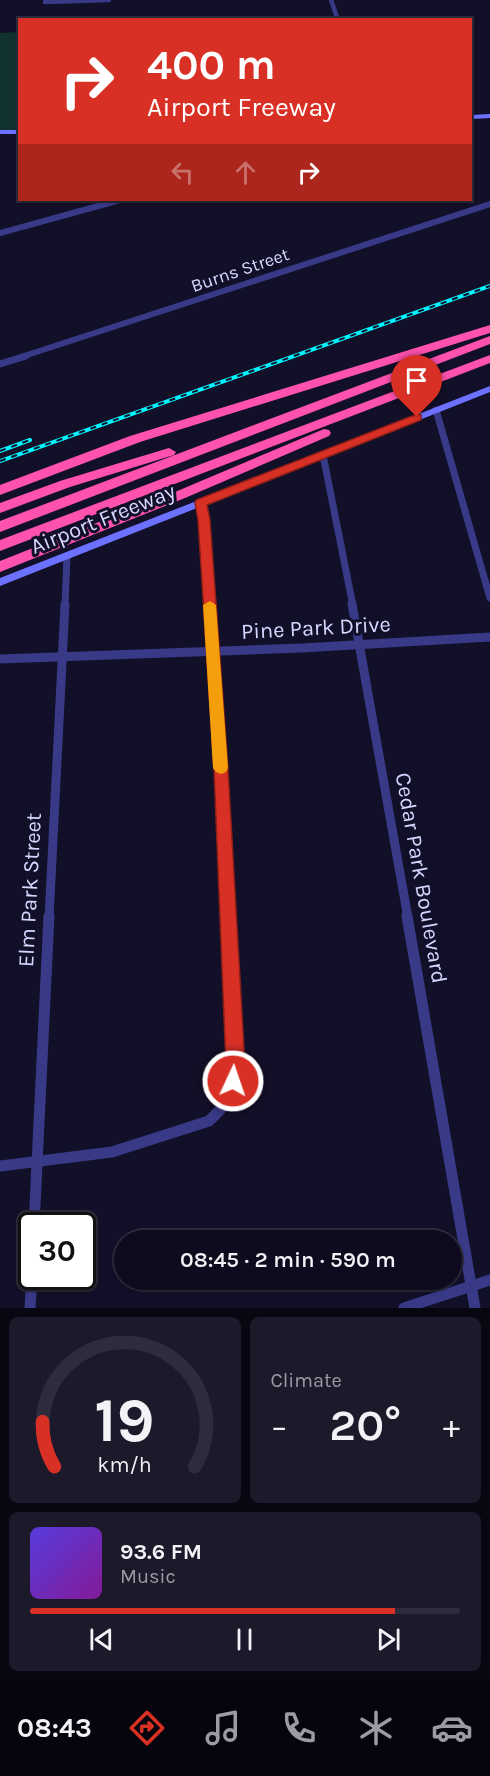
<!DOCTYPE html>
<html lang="en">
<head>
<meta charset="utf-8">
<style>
  :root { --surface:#0e0b1e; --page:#1c192b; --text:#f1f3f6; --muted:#9b9ba4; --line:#2e2b3c; --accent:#d93025 }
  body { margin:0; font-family:Karla,sans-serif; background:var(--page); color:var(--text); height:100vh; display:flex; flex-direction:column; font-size:22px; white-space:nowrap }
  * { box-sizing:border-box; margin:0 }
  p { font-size:20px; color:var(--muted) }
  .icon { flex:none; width:33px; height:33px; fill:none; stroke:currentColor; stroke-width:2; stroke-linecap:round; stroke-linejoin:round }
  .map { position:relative; height:1308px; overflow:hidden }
  .panel { display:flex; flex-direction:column; gap:9px; padding:9px; background:#080610; flex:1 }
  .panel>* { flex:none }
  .top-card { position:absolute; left:18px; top:18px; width:454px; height:183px; border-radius:0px; box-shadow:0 2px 4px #0004,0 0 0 2px var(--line); background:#d93025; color:#fff; overflow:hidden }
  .speed { position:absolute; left:18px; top:1212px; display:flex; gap:12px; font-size:30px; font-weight:700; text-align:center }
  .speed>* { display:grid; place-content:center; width:78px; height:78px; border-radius:50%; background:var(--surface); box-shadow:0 2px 4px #0004,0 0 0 2px var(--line); line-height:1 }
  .speed .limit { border:3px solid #111; border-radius:9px; background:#fff; color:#111 }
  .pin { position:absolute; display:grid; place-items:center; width:51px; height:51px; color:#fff; margin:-62px -26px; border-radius:50% 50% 50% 0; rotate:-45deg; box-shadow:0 0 6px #0007 }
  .pin .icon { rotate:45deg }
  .me { position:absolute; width:66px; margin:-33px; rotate:3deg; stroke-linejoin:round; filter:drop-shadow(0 0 4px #0008) }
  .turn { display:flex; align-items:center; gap:21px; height:126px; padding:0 30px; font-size:27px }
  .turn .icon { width:78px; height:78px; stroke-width:2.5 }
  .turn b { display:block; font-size:42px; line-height:51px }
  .lanes { display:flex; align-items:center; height:57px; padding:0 30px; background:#0003; justify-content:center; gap:30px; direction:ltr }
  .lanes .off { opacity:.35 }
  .big { font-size:45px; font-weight:600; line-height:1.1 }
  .panel .tile { flex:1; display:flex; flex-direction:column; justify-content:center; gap:9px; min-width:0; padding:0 21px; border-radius:9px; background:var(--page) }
  .panel .dial { align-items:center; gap:0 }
  .dial svg { height:156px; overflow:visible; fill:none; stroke:var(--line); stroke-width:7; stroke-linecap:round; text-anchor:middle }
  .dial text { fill:var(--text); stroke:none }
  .song { display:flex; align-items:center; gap:18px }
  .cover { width:72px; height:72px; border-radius:9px; background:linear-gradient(135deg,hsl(250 70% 55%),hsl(290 70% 35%)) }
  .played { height:6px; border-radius:3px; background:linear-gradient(90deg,var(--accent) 85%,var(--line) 85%) }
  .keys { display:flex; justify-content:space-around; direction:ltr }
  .heat { display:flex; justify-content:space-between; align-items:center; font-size:33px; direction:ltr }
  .panel .tiles { flex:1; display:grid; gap:9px; grid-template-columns:1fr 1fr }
  .tile:last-child { grid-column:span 2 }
  .trip { position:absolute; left:114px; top:1230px; width:348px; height:60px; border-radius:30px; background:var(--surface); box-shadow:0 2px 4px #0004,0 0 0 2px var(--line); font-weight:600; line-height:60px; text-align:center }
  .tab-bar { display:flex; height:96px; justify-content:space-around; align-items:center; background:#06040c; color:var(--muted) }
  .tab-bar .icon { width:42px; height:42px }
  .tab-bar .active { color:var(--accent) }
  .tab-bar b { font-size:27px; color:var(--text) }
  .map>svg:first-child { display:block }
  .green { fill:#12322f }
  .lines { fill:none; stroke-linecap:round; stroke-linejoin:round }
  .minor-far4 { stroke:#383a88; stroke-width:4.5 }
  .minor-far3 { stroke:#383a88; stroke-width:6 }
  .minor-far2 { stroke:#383a88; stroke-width:7 }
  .minor-far1 { stroke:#383a88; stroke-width:9 }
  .minor { stroke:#383a88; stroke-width:11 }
  .secondary { fill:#6d71ff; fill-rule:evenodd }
  .motorway { fill:#ff51ae; fill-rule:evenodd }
  .rail-casing { stroke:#02f4ff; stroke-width:4 }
  .rail { stroke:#120f28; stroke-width:2; stroke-dasharray:6; stroke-linecap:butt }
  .route { fill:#d93025; stroke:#8d1f18; stroke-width:1.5 }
  .slow { fill:#f59e0b }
  .labels { text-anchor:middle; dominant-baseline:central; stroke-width:6; stroke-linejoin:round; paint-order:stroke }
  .far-street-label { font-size:18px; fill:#d8d6ff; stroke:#120f28 }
  .street-label { font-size:22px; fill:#d8d6ff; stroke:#120f28 }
</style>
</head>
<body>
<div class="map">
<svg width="490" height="1308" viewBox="0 0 490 1308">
  <rect width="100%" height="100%" fill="#120f28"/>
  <polygon class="green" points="19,32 19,130 0,131 0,33"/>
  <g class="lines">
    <g class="minor-far4">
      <polyline points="331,0 338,20"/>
      <polyline points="45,2 109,0"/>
    </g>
    <g class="minor-far3">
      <polyline points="0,233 120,200"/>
      <polyline points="21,357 490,204"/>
    </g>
    <g class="minor-far2">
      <polyline points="0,364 26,356"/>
      <polyline points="436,410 490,598"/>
      <polyline points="323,455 353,606"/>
      <polyline points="201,503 210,606"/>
      <polyline points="65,606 67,556"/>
    </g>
    <g class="minor-far1">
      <polyline points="210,604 228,918"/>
      <polyline points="352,604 408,918"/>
      <polyline points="0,659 302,648 490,637"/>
      <polyline points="49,918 65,604"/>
    </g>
    <g class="minor">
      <polyline points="407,916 475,1308"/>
      <polyline points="0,1166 112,1152 209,1121 221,1109 228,1097 235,1066 228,916"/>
      <polyline points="34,1226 49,916"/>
      <polyline points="30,1308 32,1276"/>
      <polyline points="404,1308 490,1280"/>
    </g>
    <g class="secondary">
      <polygon points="490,114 490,118 471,119 471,115"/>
      <rect x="0" y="130" width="20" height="4"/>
      <polygon points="490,386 490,392 0,586 0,578"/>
    </g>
    <g class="motorway">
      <polygon points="490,325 490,333 140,442 0,495 0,485 130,436"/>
      <polygon points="490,336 490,344 0,532 0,521"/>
      <polygon points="490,355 490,363 0,551 0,540"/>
      <polygon points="324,429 329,430 331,433 329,436 185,498 0,572 0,561 175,492"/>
      <polygon points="169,448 176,452 174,455 70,487 0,513 0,503 60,481"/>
    </g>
    <g class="rail-casing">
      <g id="rail">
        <polyline points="0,451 30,440"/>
        <polyline points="0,461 490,286"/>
      </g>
    </g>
    <use href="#rail" class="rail"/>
  </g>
  <polygon class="route" points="417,414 421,415 421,420 207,505 210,520 228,769 245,1066 240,1087 233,1090 227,1087 224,1081 226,1066 214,769 198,520 195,503 196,500"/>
  <polygon class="slow" points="210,601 216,605 228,768 226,772 221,774 216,772 213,768 203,605"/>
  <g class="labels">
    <g class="far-street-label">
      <text transform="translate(240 270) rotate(-19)">Burns Street</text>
    </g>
    <g class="street-label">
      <text transform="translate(103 519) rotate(-22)">Airport Freeway</text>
      <text transform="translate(316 628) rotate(-3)">Pine Park Drive</text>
      <text transform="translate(421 878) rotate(80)">Cedar Park Boulevard</text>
      <text transform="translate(30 890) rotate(-87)">Elm Park Street</text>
    </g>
  </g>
</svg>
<div class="speed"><div class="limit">30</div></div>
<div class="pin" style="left:417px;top:417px;background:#d93025"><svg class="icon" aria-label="arrive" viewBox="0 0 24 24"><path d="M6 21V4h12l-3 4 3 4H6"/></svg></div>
<svg class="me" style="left:233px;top:1081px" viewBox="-20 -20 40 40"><circle r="17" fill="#d93025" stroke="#fff" stroke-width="3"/><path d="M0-11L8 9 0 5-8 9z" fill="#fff"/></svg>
<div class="trip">08:45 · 2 min · 590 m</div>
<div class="top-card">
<div class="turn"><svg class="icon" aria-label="right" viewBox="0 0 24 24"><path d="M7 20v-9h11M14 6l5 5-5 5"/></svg><div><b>400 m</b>Airport Freeway</div></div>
<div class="lanes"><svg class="icon off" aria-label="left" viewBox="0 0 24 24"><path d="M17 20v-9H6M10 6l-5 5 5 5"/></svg><svg class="icon off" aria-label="ahead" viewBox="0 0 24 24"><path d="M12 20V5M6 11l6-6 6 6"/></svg><svg class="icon" aria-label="right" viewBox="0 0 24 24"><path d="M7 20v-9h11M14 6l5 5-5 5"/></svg></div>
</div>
</div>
<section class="panel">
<div class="tiles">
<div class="tile dial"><svg viewBox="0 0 100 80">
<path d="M14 69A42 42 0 1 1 86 69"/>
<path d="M14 69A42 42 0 0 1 8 46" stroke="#d93025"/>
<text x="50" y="56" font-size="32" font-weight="700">19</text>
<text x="50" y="72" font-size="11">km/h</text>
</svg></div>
<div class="tile"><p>Climate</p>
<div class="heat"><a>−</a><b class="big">20°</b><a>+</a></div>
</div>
<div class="tile">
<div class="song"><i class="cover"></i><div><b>93.6 FM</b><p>Music</p></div></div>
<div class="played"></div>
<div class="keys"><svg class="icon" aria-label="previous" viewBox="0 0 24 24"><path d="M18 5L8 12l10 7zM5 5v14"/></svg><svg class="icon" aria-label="pause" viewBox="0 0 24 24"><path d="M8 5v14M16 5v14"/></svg><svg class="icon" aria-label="next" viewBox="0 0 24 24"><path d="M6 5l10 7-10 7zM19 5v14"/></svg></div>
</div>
</div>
</section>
<nav class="tab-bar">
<b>08:43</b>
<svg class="icon active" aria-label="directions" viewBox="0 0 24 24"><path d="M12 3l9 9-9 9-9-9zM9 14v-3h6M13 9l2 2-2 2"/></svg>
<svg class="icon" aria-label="music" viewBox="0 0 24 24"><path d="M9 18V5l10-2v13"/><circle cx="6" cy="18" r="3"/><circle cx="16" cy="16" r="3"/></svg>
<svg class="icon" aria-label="phone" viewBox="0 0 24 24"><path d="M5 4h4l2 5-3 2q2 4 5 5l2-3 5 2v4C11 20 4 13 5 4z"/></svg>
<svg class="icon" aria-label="climate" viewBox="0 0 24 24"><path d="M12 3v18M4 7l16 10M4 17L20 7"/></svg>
<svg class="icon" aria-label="car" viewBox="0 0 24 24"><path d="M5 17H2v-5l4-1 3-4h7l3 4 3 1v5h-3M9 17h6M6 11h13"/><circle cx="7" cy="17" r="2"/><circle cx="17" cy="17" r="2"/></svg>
</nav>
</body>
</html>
